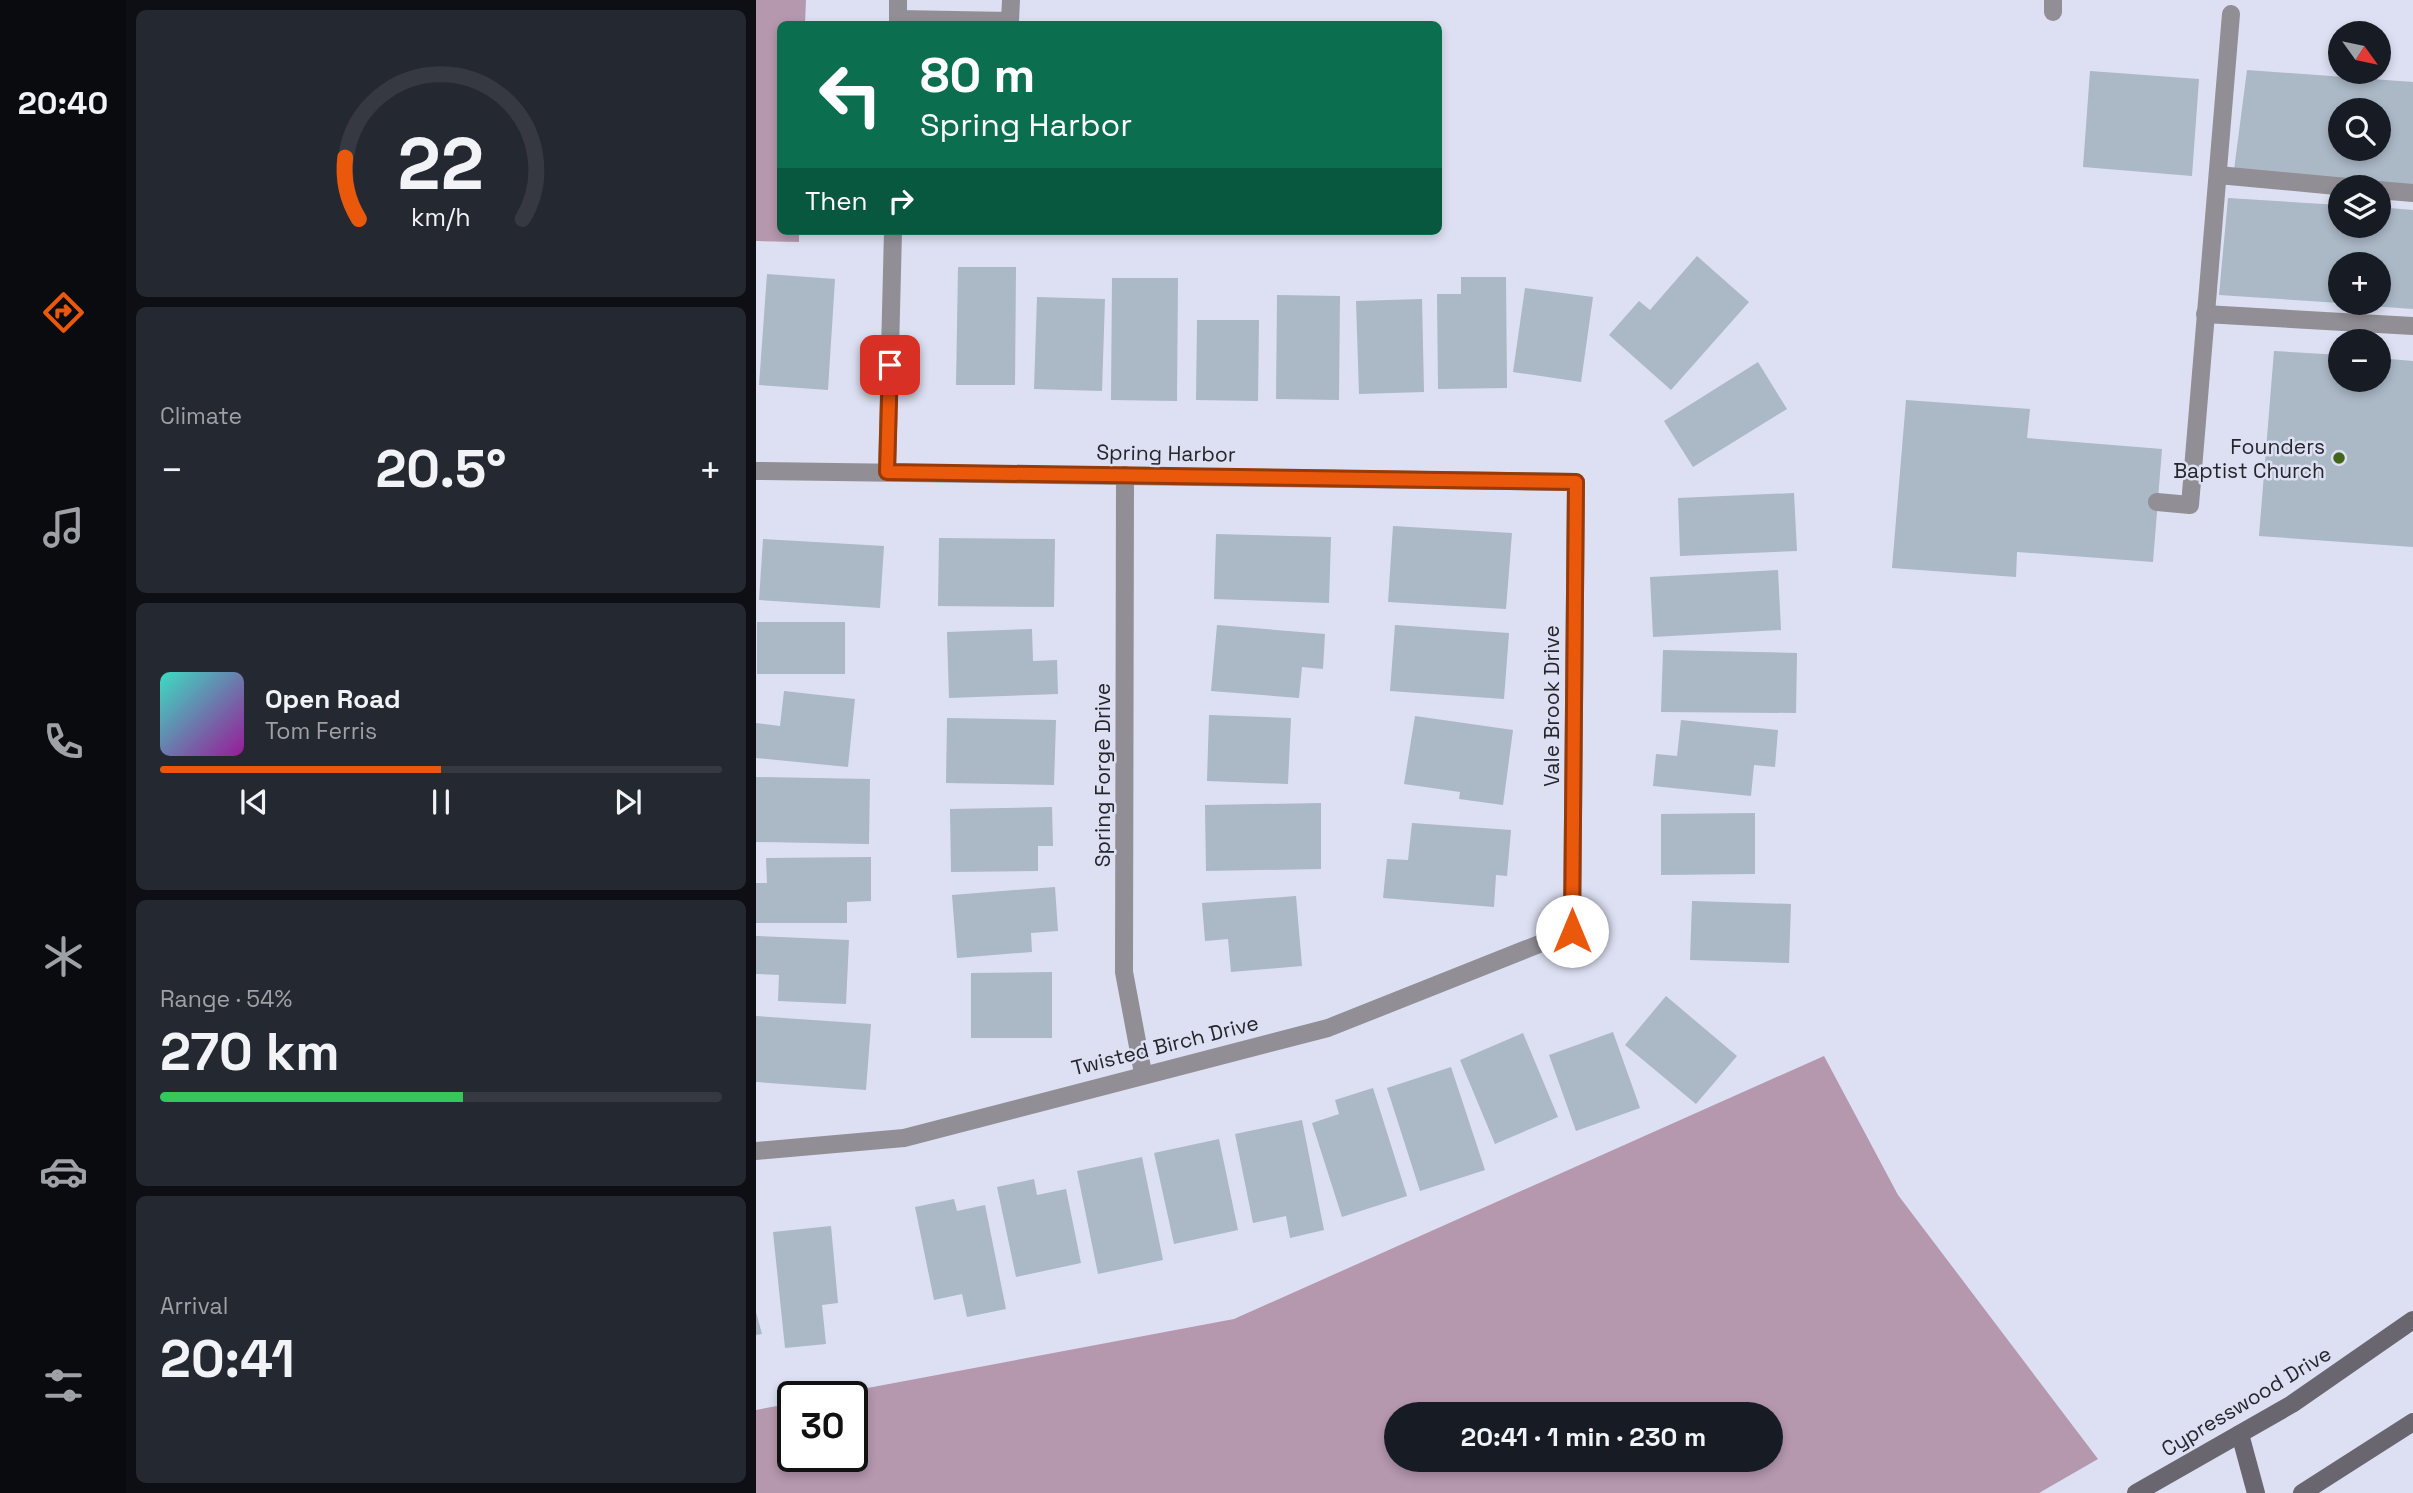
<!DOCTYPE html>
<html lang="en">
<head>
<meta charset="utf-8">
<style>
  :root { --surface:#171b24; --page:#242831; --text:#f1f3f6; --muted:#9ea1a6; --line:#363941; --accent:#ea580c }
  body { margin:0; font-family:"Space Grotesk",sans-serif; background:var(--page); color:var(--text); height:100vh; display:flex; flex-direction:column; font-size:26px; white-space:nowrap }
  * { box-sizing:border-box; margin:0 }
  p { font-size:23px; color:var(--muted) }
  .icon { flex:none; width:38px; height:38px; fill:none; stroke:currentColor; stroke-width:2; stroke-linecap:round; stroke-linejoin:round }
  .map { position:relative; flex:1; overflow:hidden }
  .drawer { display:flex; flex-direction:column; gap:10px; padding:10px; background:#0d0f14; width:630px }
  .drawer>* { flex:none }
  .guide { position:absolute; left:21px; top:21px; width:665px; height:214px; border-radius:10px; box-shadow:0 4px 10px #0003; background:#0b6e4f; color:#fff; overflow:hidden }
  .needle { width:46px; rotate:123deg }
  .fabs { position:absolute; left:1572px; top:21px; display:grid; gap:14px }
  .fabs a { display:grid; place-items:center; width:63px; height:63px; border-radius:50%; background:var(--surface); box-shadow:0 4px 10px #0003; font-size:35px }
  .speed { position:absolute; left:21px; top:1381px; display:flex; gap:14px; font-size:35px; font-weight:700; text-align:center }
  .speed>* { display:grid; place-content:center; width:91px; height:91px; border-radius:50%; background:var(--surface); box-shadow:0 4px 10px #0003; line-height:1 }
  .speed .limit { border:4px solid #111; border-radius:10px; background:#fff; color:#111 }
  .pin { position:absolute; display:grid; place-items:center; width:60px; height:60px; color:#fff; margin:-30px; border-radius:14px; box-shadow:0 4px 10px #0006 }
  .me { position:absolute; width:77px; margin:-38px; rotate:0deg; stroke-linejoin:round; filter:drop-shadow(0 0 5px #0008) }
  .turn { display:flex; align-items:center; gap:24px; height:147px; padding:0 28px; font-size:32px }
  .turn .icon { width:91px; height:91px; stroke-width:2.5 }
  .turn b { display:block; font-size:49px; line-height:60px }
  .then { display:flex; align-items:center; height:66px; padding:0 28px; background:#0003; gap:14px; font-size:26px }
  .big { font-size:52px; font-weight:700; line-height:1.1 }
  .drawer .widget { flex:1; display:flex; flex-direction:column; justify-content:center; gap:10px; min-width:0; padding:0 24px; border-radius:10px; background:var(--page) }
  .drawer .dial { align-items:center; gap:0 }
  .dial svg { height:182px; overflow:visible; fill:none; stroke:var(--line); stroke-width:7; stroke-linecap:round; text-anchor:middle }
  .dial text { fill:var(--text); stroke:none }
  .song { display:flex; align-items:center; gap:21px }
  .cover { width:84px; height:84px; border-radius:10px; background:linear-gradient(135deg,hsl(170 70% 55%),hsl(300 70% 35%)) }
  .played { height:7px; border-radius:4px; background:linear-gradient(90deg,var(--accent) 50%,var(--line) 50%) }
  .keys { display:flex; justify-content:space-around; direction:ltr }
  .heat { display:flex; justify-content:space-between; align-items:center; font-size:38px; direction:ltr }
  .charge { height:10px; border-radius:5px; background:linear-gradient(90deg,#34c759 54%,var(--line) 0) }
  .trip { position:absolute; left:628px; top:1402px; width:399px; height:70px; border-radius:35px; background:var(--surface); box-shadow:0 4px 10px #0003; font-weight:700; line-height:70px; text-align:center }
  main { display:flex; flex:1; min-height:0 }
  .tab-bar { display:flex; flex-direction:column; width:126px; justify-content:space-around; align-items:center; background:#090b0e; color:var(--muted) }
  .tab-bar .icon { width:49px; height:49px }
  .tab-bar .active { color:var(--accent) }
  .tab-bar b { font-size:32px; color:var(--text) }
  .map>svg:first-child { display:block }
  .forest { fill:#b597ae; fill-rule:evenodd }
  .building { fill:#abb8c6; fill-rule:evenodd }
  .lines { fill:none; stroke-linecap:round; stroke-linejoin:round }
  .service { stroke:#918e95; stroke-width:18 }
  .pedestrian { stroke:#918e95; stroke-width:18 }
  .minor { stroke:#918e95; stroke-width:18 }
  .secondary { stroke:#6a6670; stroke-width:18 }
  .route-casing { stroke:#983908; stroke-width:18 }
  .route { stroke:#ea580c; stroke-width:12 }
  .poi-dot { fill:#43641b; stroke:#dce0f2; stroke-width:2.5 }
  .labels { text-anchor:middle; dominant-baseline:central; stroke-width:5; stroke-linejoin:round; paint-order:stroke }
  .poi-label { font-size:21px; fill:#24262c; stroke:#dce0f2; text-anchor:end }
  .street-label { font-size:21px; fill:#24262c; stroke:#dce0f2 }
</style>
</head>
<body>
<main>
<nav class="tab-bar">
<b>20:40</b>
<svg class="icon active" aria-label="directions" viewBox="0 0 24 24"><path d="M12 3l9 9-9 9-9-9zM9 14v-3h6M13 9l2 2-2 2"/></svg>
<svg class="icon" aria-label="music" viewBox="0 0 24 24"><path d="M9 18V5l10-2v13"/><circle cx="6" cy="18" r="3"/><circle cx="16" cy="16" r="3"/></svg>
<svg class="icon" aria-label="phone" viewBox="0 0 24 24"><path d="M5 4h4l2 5-3 2q2 4 5 5l2-3 5 2v4C11 20 4 13 5 4z"/></svg>
<svg class="icon" aria-label="climate" viewBox="0 0 24 24"><path d="M12 3v18M4 7l16 10M4 17L20 7"/></svg>
<svg class="icon" aria-label="car" viewBox="0 0 24 24"><path d="M5 17H2v-5l4-1 3-4h7l3 4 3 1v5h-3M9 17h6M6 11h13"/><circle cx="7" cy="17" r="2"/><circle cx="17" cy="17" r="2"/></svg>
<svg class="icon" aria-label="filters" viewBox="0 0 24 24"><path d="M4 7h16M4 17h16"/><circle cx="9" cy="7" r="2"/><circle cx="15" cy="17" r="2"/></svg>
</nav>
<section class="drawer">
<div class="widget dial"><svg viewBox="0 0 100 80">
<path d="M14 69A42 42 0 1 1 86 69"/>
<path d="M14 69A42 42 0 0 1 8 42" stroke="#ea580c"/>
<text x="50" y="56" font-size="32" font-weight="700">22</text>
<text x="50" y="72" font-size="11">km/h</text>
</svg></div>
<div class="widget"><p>Climate</p>
<div class="heat"><a>−</a><b class="big">20.5°</b><a>+</a></div>
</div>
<div class="widget">
<div class="song"><i class="cover"></i><div><b>Open Road</b><p>Tom Ferris</p></div></div>
<div class="played"></div>
<div class="keys"><svg class="icon" aria-label="previous" viewBox="0 0 24 24"><path d="M18 5L8 12l10 7zM5 5v14"/></svg><svg class="icon" aria-label="pause" viewBox="0 0 24 24"><path d="M8 5v14M16 5v14"/></svg><svg class="icon" aria-label="next" viewBox="0 0 24 24"><path d="M6 5l10 7-10 7zM19 5v14"/></svg></div>
</div>
<div class="widget"><p>Range · 54%</p><b class="big">270 km</b><div class="charge"></div></div>
<div class="widget"><p>Arrival</p><b class="big">20:41</b></div>
</section>
<div class="map">
<svg width="1657" height="1493" viewBox="0 0 1657 1493">
  <rect width="100%" height="100%" fill="#dce0f2"/>
  <g class="forest">
    <polygon points="0,0 50,0 49,24 24,24 24,231 43,231 43,242 0,241"/>
    <path d="M1068,1056L1142,1195L1342,1459L1283,1493H0V1410L37,1403V1456H96V1396H69L478,1319ZM640,1414H1015V1460H640Z"/>
  </g>
  <g class="building">
    <path d="M1491,70L1657,82V185L1478,170ZM1584,110H1622V149H1584Z"/>
    <polygon points="1334,71 1443,79 1436,176 1327,167"/>
    <polygon points="1472,198 1584,205 1584,226 1622,226 1622,207 1657,210 1657,309 1601,305 1622,303 1622,264 1584,264 1584,303 1463,295"/>
    <polygon points="941,256 993,302 915,390 853,335 883,301 894,310"/>
    <polygon points="202,267 260,267 259,385 200,385"/>
    <polygon points="11,274 79,279 72,390 3,385"/>
    <polygon points="705,277 750,277 751,388 682,389 681,294 705,294"/>
    <polygon points="356,278 422,278 421,401 355,400"/>
    <polygon points="769,288 837,297 825,382 757,372"/>
    <polygon points="521,295 584,296 583,400 520,399"/>
    <polygon points="281,297 349,299 346,391 278,389"/>
    <polygon points="666,299 668,392 603,394 600,301"/>
    <polygon points="441,320 503,320 502,401 440,400"/>
    <polygon points="1518,351 1584,355 1584,380 1622,380 1622,358 1657,361 1657,547 1503,536"/>
    <polygon points="1002,362 1031,409 937,467 908,421"/>
    <polygon points="1150,400 1274,409 1271,438 1406,449 1397,562 1261,552 1260,577 1136,568"/>
    <polygon points="1038,493 1041,551 924,556 922,498"/>
    <polygon points="637,526 756,533 750,609 632,602"/>
    <polygon points="460,534 575,537 573,603 458,599"/>
    <polygon points="183,538 299,539 298,607 182,606"/>
    <polygon points="7,539 128,546 124,608 3,600"/>
    <polygon points="1022,570 1025,630 897,637 894,577"/>
    <rect x="1" y="622" width="88" height="52"/>
    <polygon points="461,625 569,634 567,669 546,667 543,698 455,691"/>
    <polygon points="639,625 753,633 748,699 634,691"/>
    <polygon points="276,629 277,661 301,660 302,694 193,698 191,632"/>
    <polygon points="907,650 1041,653 1040,713 905,712"/>
    <polygon points="28,691 99,699 92,767 0,758 0,723 24,726"/>
    <polygon points="453,715 535,718 532,784 451,781"/>
    <polygon points="659,716 757,730 747,805 703,799 704,792 648,784"/>
    <polygon points="191,718 300,720 298,785 190,783"/>
    <polygon points="925,720 1022,730 1019,767 998,765 995,796 897,786 900,754 921,756"/>
    <polygon points="0,777 114,779 113,844 0,842"/>
    <polygon points="565,803 565,869 450,871 449,805"/>
    <polygon points="296,807 297,846 282,846 282,871 195,872 194,809"/>
    <polygon points="999,813 999,874 905,875 905,814"/>
    <polygon points="656,823 755,830 751,876 740,875 738,907 627,898 631,859 652,860"/>
    <polygon points="115,857 115,901 91,902 91,923 0,923 0,883 11,883 10,858"/>
    <polygon points="299,887 302,931 275,933 276,952 201,958 196,895"/>
    <polygon points="540,896 546,966 475,972 472,939 449,941 446,903"/>
    <polygon points="936,901 1035,904 1033,963 934,960"/>
    <polygon points="0,936 93,940 90,1004 22,1001 23,975 0,974"/>
    <polygon points="296,972 296,1038 215,1038 215,973"/>
    <polygon points="910,996 981,1056 940,1104 869,1045"/>
    <polygon points="0,1016 115,1024 110,1090 0,1082"/>
    <polygon points="857,1032 884,1108 820,1131 793,1055"/>
    <polygon points="767,1033 802,1117 739,1144 704,1060"/>
    <polygon points="695,1067 729,1170 664,1191 631,1088"/>
    <polygon points="617,1088 651,1196 586,1217 556,1123 583,1114 579,1100"/>
    <polygon points="546,1120 568,1230 534,1238 530,1216 497,1223 479,1134"/>
    <polygon points="463,1139 482,1230 418,1244 398,1153"/>
    <polygon points="386,1157 407,1260 342,1274 321,1171"/>
    <polygon points="278,1179 281,1195 310,1189 325,1263 260,1277 241,1187"/>
    <polygon points="198,1199 201,1211 229,1205 250,1309 211,1317 206,1294 178,1300 159,1207"/>
    <polygon points="75,1226 82,1303 66,1305 70,1344 29,1348 17,1232"/>
    <polygon points="0,1312 6,1334 0,1335"/>
  </g>
  <g class="lines">
    <g class="service">
      <polyline points="1297,0 1297,12"/>
      <polyline points="142,19 254,21 255,0"/>
    </g>
    <g class="pedestrian">
      <polyline points="1462,175 1591,187"/>
      <polyline points="1622,190 1657,193"/>
      <polyline points="1449,314 1657,326"/>
      <polyline points="1401,502 1434,505 1475,14"/>
    </g>
    <g class="minor">
      <polyline points="142,24 142,0"/>
      <polyline points="0,471 820,482 816,931 572,1028 148,1138 0,1151"/>
      <polyline points="131,472 137,231"/>
      <polyline points="369,475 368,972 387,1073"/>
    </g>
    <g class="secondary">
      <polyline points="1484,1434 1500,1493"/>
      <polyline points="1380,1493 1536,1404 1657,1320"/>
      <polyline points="1546,1493 1657,1422"/>
    </g>
  </g>
  <g class="lines">
    <g class="route-casing">
      <polyline id="route" points="134,365 131,472 820,482 816,931"/>
    </g>
    <use href="#route" class="route"/>
  </g>
  <circle class="poi-dot" cx="1583" cy="458" r="7"/>
  <g class="labels">
    <g class="poi-label">
      <text x="1569" y="446">Founders<tspan x="1569" dy="24">Baptist Church</tspan></text>
    </g>
    <g class="street-label">
      <text transform="translate(410 453) rotate(1)">Spring Harbor</text>
      <text transform="translate(795 706) rotate(-90)">Vale Brook Drive</text>
      <text transform="translate(346 775) rotate(-90)">Spring Forge Drive</text>
      <text transform="translate(409 1045) rotate(-14)">Twisted Birch Drive</text>
      <text transform="translate(1490 1401) rotate(-31)">Cypresswood Drive</text>
    </g>
  </g>
</svg>
<div class="fabs">
<a><svg class="needle" viewBox="-14 -14 28 28"><path d="M0-13l5 13h-10z" fill="#e53935"/><path d="M0 13l5-13h-10z" fill="#9ea1a6"/></svg></a>
<a><svg class="icon" aria-label="search" viewBox="0 0 24 24"><circle cx="10" cy="10" r="6"/><path d="M15 15l6 6"/></svg></a>
<a><svg class="icon" aria-label="layers" viewBox="0 0 24 24"><path d="M12 4l9 5-9 5-9-5zM3 14l9 5 9-5"/></svg></a>
<a>+</a>
<a>−</a>
</div>
<div class="speed"><div class="limit">30</div></div>
<div class="pin" style="left:134px;top:365px;background:#d93025"><svg class="icon" aria-label="arrive" viewBox="0 0 24 24"><path d="M6 21V4h12l-3 4 3 4H6"/></svg></div>
<svg class="me" style="left:816px;top:931px" viewBox="-20 -20 40 40"><circle r="19" fill="#fff"/><path d="M0-13L10 11 0 6-10 11z" fill="#ea580c"/></svg>
<div class="trip">20:41 · 1 min · 230 m</div>
<div class="guide">
<div class="turn"><svg class="icon" aria-label="left" viewBox="0 0 24 24"><path d="M17 20v-9H6M10 6l-5 5 5 5"/></svg><div><b>80 m</b>Spring Harbor</div></div>
<div class="then">Then<svg class="icon" aria-label="right" viewBox="0 0 24 24"><path d="M7 20v-9h11M14 6l5 5-5 5"/></svg></div>
</div>
</div>
</main>
</body>
</html>
